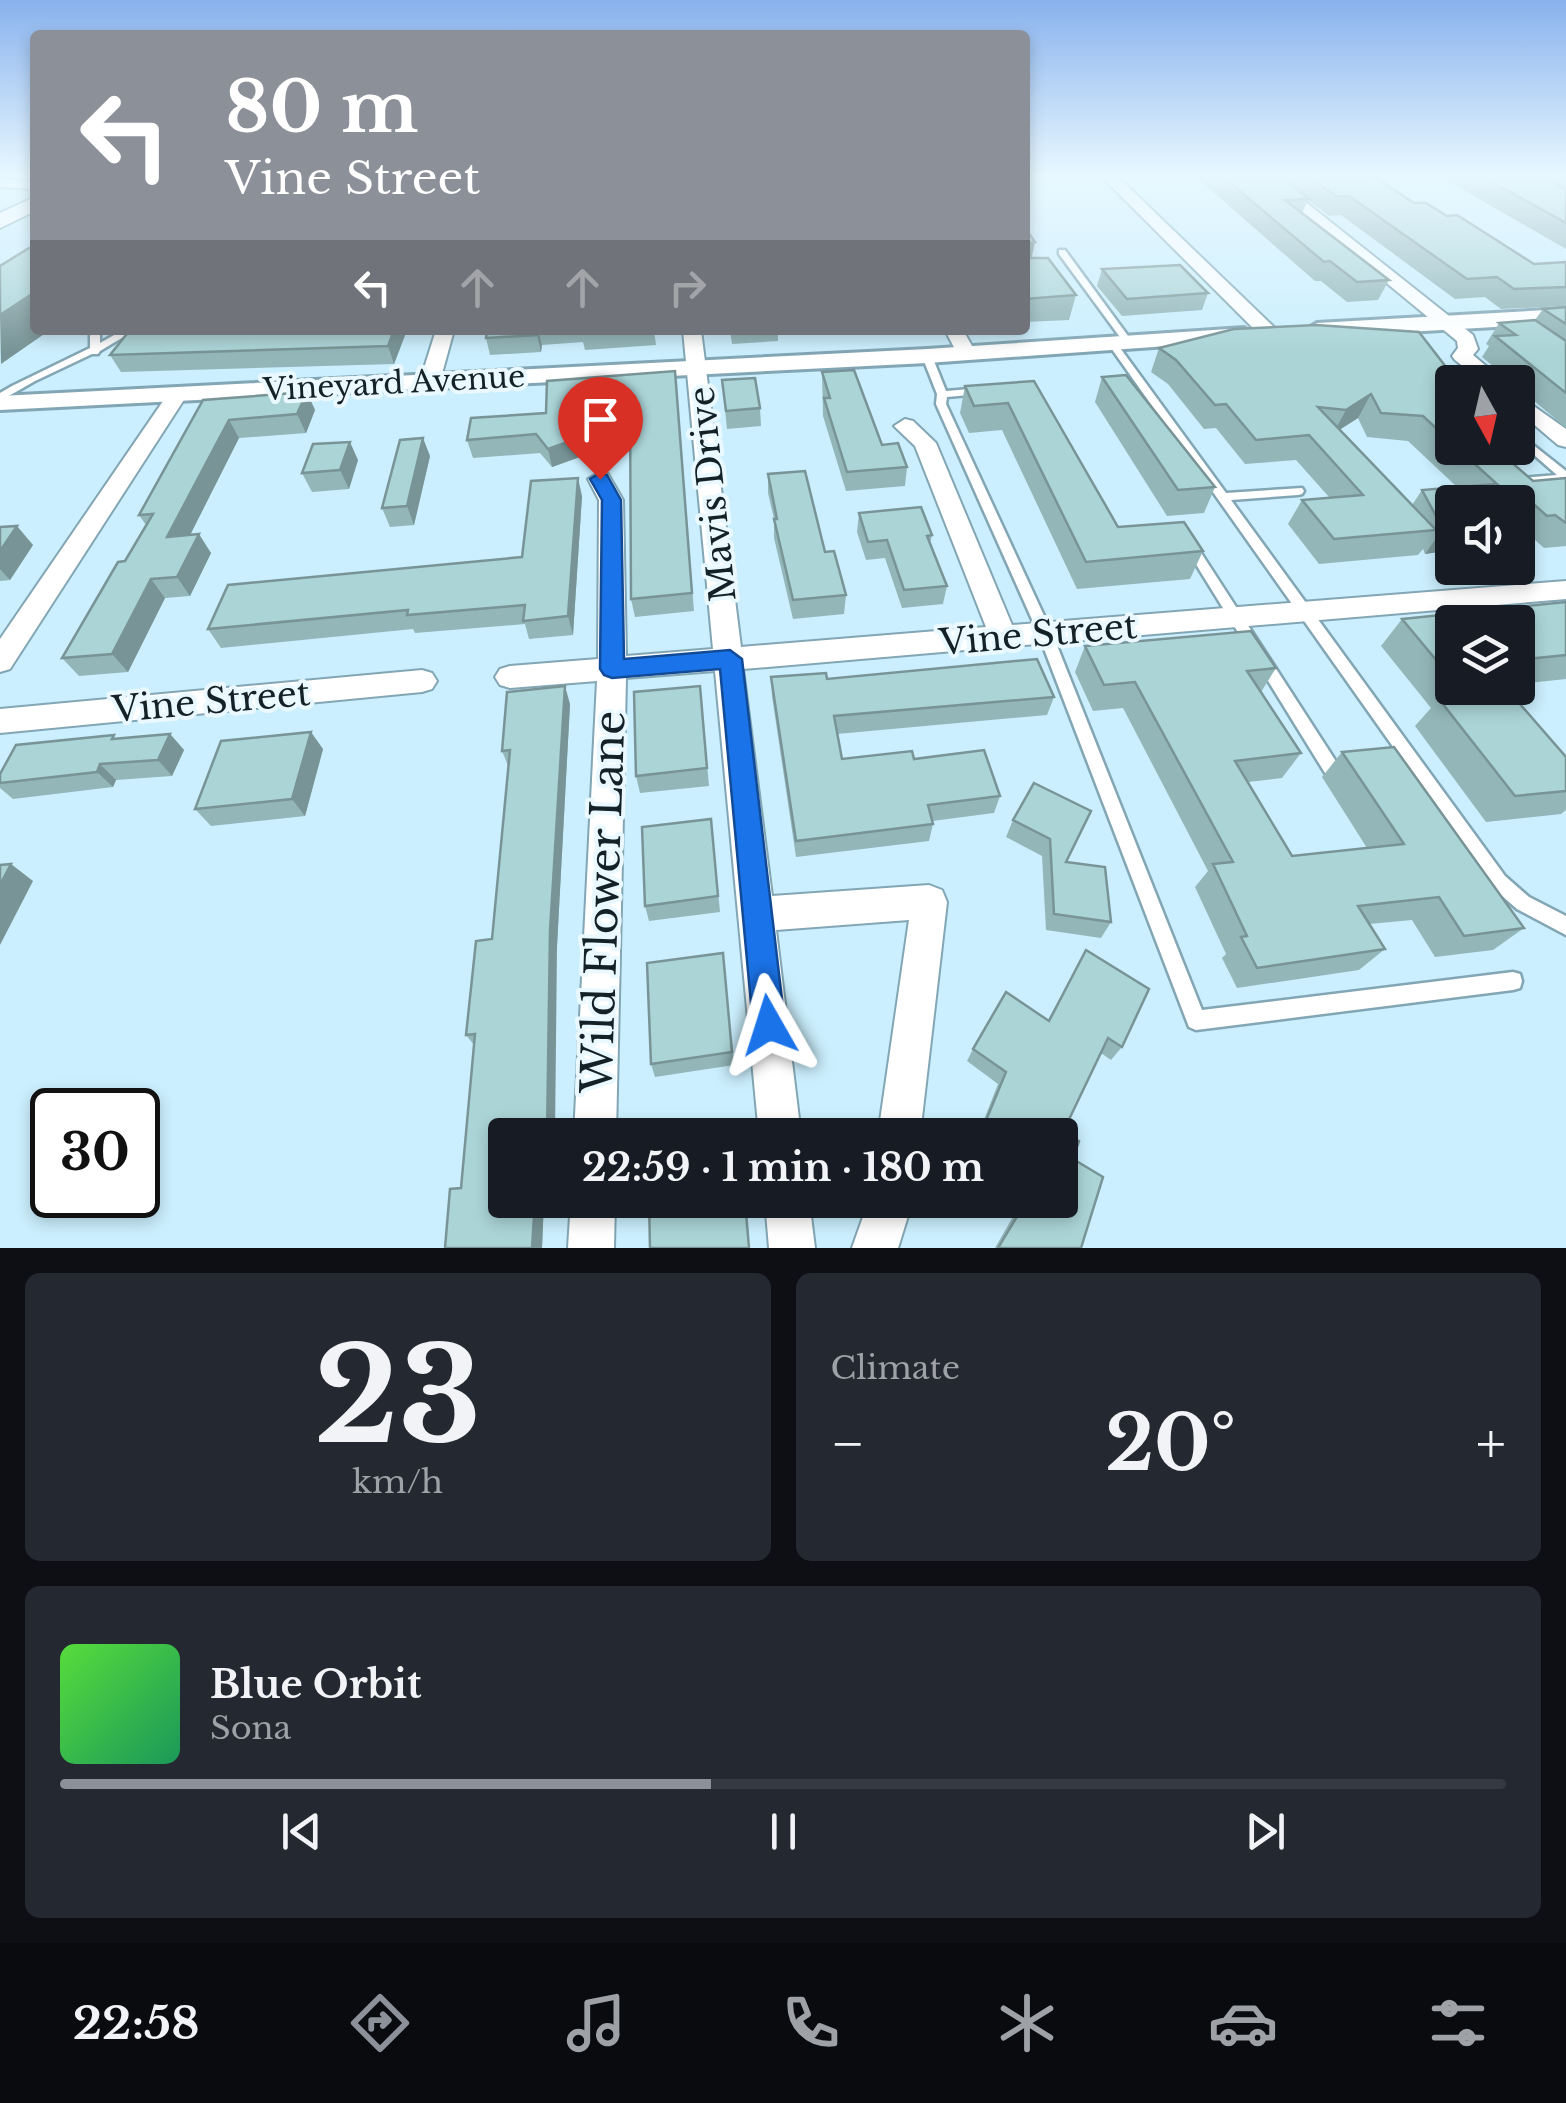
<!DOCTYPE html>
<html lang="en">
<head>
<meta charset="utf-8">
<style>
  :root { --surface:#171b24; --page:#242831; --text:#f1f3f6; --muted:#9ea1a6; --line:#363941; --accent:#8c9099 }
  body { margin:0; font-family:"Libre Baskerville",serif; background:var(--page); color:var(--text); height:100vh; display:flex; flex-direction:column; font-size:38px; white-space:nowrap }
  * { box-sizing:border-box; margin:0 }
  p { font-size:32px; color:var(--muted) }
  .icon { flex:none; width:55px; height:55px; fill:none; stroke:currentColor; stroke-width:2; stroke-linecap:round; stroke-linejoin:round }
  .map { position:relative; height:1248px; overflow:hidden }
  .side { display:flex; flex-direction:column; gap:25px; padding:25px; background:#0d0f14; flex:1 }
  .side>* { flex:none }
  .hud { position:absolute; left:30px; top:30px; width:1000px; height:305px; border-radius:10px; box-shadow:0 5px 15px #0003; background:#8c9099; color:#fff; overflow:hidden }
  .needle { width:65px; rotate:172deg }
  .controls { position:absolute; left:1435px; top:365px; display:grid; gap:20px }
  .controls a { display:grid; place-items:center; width:100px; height:100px; border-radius:10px; background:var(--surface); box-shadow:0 5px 15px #0003; font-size:50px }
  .speed { position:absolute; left:30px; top:1088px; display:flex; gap:20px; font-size:50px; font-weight:700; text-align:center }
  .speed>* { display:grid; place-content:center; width:130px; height:130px; border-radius:50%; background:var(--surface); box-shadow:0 5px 15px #0003; line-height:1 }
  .speed .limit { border:5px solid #111; border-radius:15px; background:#fff; color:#111 }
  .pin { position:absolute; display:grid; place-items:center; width:85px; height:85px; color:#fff; margin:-102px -42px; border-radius:50% 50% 50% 0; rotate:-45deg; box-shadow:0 0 10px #0007 }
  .pin .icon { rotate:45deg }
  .me { position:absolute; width:110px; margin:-55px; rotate:354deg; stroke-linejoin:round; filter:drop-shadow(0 0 8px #0008) }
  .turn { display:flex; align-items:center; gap:35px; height:210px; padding:0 30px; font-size:45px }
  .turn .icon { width:130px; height:130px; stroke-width:2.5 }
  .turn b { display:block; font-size:70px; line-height:85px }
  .lanes { display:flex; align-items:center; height:95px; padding:0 30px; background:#0003; justify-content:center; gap:50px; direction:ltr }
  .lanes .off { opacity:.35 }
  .big { font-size:75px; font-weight:700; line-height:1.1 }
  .side .card { flex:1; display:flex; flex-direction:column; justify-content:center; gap:15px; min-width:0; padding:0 35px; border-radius:15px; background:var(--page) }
  .side .dial { align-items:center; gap:0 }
  .dial b { font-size:130px; line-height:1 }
  .song { display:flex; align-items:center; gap:30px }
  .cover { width:120px; height:120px; border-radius:15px; background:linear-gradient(135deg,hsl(110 70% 55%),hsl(150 70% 35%)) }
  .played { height:10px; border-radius:5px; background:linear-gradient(90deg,var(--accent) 45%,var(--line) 45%) }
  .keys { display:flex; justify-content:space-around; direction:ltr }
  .heat { display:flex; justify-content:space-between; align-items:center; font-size:55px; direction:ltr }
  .side .tiles { flex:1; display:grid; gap:25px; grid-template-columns:1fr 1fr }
  .card:last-child { grid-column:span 2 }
  .trip { position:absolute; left:488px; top:1118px; width:590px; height:100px; border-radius:10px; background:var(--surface); box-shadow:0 5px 15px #0003; font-weight:700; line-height:100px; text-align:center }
  .dock { display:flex; height:160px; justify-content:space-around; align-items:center; background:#090b0e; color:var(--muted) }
  .dock .icon { width:70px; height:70px }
  .dock .selected { color:var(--accent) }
  .dock b { font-size:45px; color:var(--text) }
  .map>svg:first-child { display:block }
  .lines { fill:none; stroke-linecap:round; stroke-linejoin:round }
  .service-casing { stroke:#83a6b4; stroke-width:5 }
  .minor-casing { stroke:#83a6b4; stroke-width:4 }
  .tertiary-casing { stroke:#83a6b4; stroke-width:6 }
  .secondary-casing { stroke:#83a6b4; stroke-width:4 }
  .service { fill:#fff; fill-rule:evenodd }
  .minor { fill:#fff; fill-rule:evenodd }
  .tertiary { fill:#fff; fill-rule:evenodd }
  .secondary { fill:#fff; fill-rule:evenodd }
  .wall { fill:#93b6b9; fill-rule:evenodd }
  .shaded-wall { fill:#789496 }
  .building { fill:#abd4d7; stroke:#789496; stroke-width:2.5 }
  .route { fill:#1a73e8; stroke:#114b97; stroke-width:2.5 }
  .labels { text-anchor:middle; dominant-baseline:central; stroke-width:8; stroke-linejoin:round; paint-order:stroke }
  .far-street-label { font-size:30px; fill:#142227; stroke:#eaf9ff }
  .street-label { font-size:35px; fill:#142227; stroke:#eaf9ff }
  .near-street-label { font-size:42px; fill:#142227; stroke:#eaf9ff }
</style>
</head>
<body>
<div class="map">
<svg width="1566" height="1248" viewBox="0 0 1566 1248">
  <rect width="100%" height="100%" fill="#cbeffe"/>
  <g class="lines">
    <g class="service-casing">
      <g id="service">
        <polygon points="1059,250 1065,250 1131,340 1131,344 1125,344 1059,254"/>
        <polygon points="90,330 100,330 100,343 123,330 135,330 100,351 98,354 92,354 35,381 0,401 0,393 12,386 90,348"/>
        <polygon points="1109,341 1115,341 1226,493 1302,488 1304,491 1302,494 1298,495 1231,500 1505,876 1529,897 1566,916 1566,935 1517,909 1493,888 1109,345"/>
        <polygon points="927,353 932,356 946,391 981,388 986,391 981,394 947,397 946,404 1052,633 1202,1010 1513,972 1520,974 1522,981 1520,988 1513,990 1196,1030 1189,1027 1038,633 936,404 937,394 922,356"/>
        <polygon points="1518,433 1566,471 1566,482 1518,485 1516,482 1522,478 1557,475 1518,441"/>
        <polygon points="1190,541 1194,542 1337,763 1339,768 1337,773 1331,775 1325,773 1184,545"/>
      </g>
    </g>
    <g class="minor-casing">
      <g id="minor">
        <polygon points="1102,177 1118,177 1276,329 1276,337 1262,337"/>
        <polygon points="1258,177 1274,177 1473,335 1478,349 1473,355 1505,382 1483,382 1455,360 1452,356 1458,348 1457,341"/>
        <polygon points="0,179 35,181 35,189 0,187"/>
        <polygon points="436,330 454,330 440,381 430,387 420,381"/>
        <polygon points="683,330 701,330 741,647 986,627 915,446 894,426 905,419 913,421 936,443 1012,625 1566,581 1566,599 743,669 772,896 929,885 942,890 947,902 920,1135 878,1135 909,920 776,930 801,1135 759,1135 715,671 626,678 616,1135 574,1135 597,681 510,688 500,685 495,677 500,669 510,666 598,659 599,500 588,479 600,472 608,474 623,500 626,656 713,649"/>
        <polygon points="945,330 963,330 976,353 973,357 959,357"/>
        <polygon points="177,389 187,395 10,669 0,672 0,639 170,391"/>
        <polygon points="1518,395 1566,429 1566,447 1558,445 1518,411"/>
        <polygon points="422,670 432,673 437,681 432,689 422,692 0,733 0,709"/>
        <polygon points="571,1200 615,1200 614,1248 568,1248"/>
        <polygon points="765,1200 809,1200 815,1248 769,1248"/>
        <polygon points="869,1200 913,1200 898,1248 852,1248"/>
      </g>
    </g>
    <g class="tertiary-casing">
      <g id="tertiary">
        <polygon points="1566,309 1566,323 1317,337 1306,330 1317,323"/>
        <polygon points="1244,328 1255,335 1252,340 927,363 0,410 0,396 927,349"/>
      </g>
    </g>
    <g class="secondary-casing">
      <polygon id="secondary" points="35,197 35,211 0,228 0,213"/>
    </g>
    <use href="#service" class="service"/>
    <use href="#minor" class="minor"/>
    <use href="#tertiary" class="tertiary"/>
    <use href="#secondary" class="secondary"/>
  </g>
  <g class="wall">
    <polygon points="1196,177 1375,177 1414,203 1447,216 1534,264 1566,262 1566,306 1501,309 1485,297 1455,299 1341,215 1329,216 1308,200 1302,213 1389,280 1378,300 1347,302 1321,281 1315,281"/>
    <polygon points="1441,177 1566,177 1566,249"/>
    <polygon points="1025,228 1032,258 1076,295 1069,320 1025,322"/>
    <polygon points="1102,269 1208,293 1202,310 1122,316 1097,286"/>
    <polygon points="1566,307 1566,428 1518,387 1518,382 1512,382 1482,357 1489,346 1486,344 1499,323 1535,320 1543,309"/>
    <polygon points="407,330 394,364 121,372 110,355"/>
    <polygon points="487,330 654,330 656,345 585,350 583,342 542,345 541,352 490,355 486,338"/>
    <polygon points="730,330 778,330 778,341 732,344"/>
    <path d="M1159,348L1452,382V448H1496L1533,481L1566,478V546L1544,548L1535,540H1527L1518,532V502L1452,550L1425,554L1423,549L1418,555L1319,564L1288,524L1302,500L1329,497L1296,460L1245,464L1216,428L1204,429L1168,384L1151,372ZM1358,418L1367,437L1408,441L1457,487L1422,490L1412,505L1339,430Z"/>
    <polygon points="675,371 694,611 635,617 631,599 630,420 578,425 587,435 591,453 552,467 540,453 473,458 467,440 546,413"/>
    <polygon points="822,372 882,445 907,467 905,486 846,491 823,416"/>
    <polygon points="1102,377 1215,487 1204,513 1167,516 1095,402"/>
    <polygon points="722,380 760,408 761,426 727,429"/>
    <polygon points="1034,381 1118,527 1203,551 1190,579 1077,589 1002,430 969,433 960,413 965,386"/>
    <polygon points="203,400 315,410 306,433 239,438 190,535 211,553 190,596 165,598 128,672 79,676 62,658 125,561 146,525 139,515"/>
    <polygon points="430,456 414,525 390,527 382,508"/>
    <polygon points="358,460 349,489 312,492 302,473"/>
    <polygon points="768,474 825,552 846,595 844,614 793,619 774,538 774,519 768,493"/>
    <polygon points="582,496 573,635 529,639 525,624 415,633 413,629 221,648 208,629 522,557"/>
    <polygon points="859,513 932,535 930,544 947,586 943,604 902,608 885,558 866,560 857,532"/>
    <polygon points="0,527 33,545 10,580 0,581"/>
    <polygon points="1566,602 1566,679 1518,684 1518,622 1452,622 1452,688 1506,688 1566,757 1566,810 1561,814 1486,822 1415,726 1431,708 1381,646 1402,619"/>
    <polygon points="1085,646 1276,668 1261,692 1301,753 1282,778 1248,782 1292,856 1367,848 1322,777 1342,752 1524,928 1493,950 1435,957 1412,920 1369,924 1385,949 1359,970 1237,988 1222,958 1226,954 1195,887 1208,871 1123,708 1093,711 1075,672"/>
    <polygon points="771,677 827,679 1054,697 1047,715 837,734 842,759 914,759 1000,796 994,813 932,821 933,824 929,841 796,857 772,696"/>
    <polygon points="700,686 709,786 640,793 636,776"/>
    <polygon points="570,704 557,946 505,1135 544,1200 542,1248 445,1248 461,1188 474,1045 466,1035 492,939 509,768 502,751"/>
    <polygon points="170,734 184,750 172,776 116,780 113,787 13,799 0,788 0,774 118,738"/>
    <polygon points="323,749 305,816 211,826 195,809"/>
    <polygon points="1091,811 1066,862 1111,922 1101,938 1046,930 1042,856 1006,837 1013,820"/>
    <polygon points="711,819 720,912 649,921 645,906"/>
    <polygon points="1086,950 1122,1047 1111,1060 1101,1053 1063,1132 1073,1159 1081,1248 995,1248 1015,1213 995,1200 1060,1200 1060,1135 978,1135 998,1084 967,1061 973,1049 1048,1020"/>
    <polygon points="723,953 734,1065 655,1077 651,1064"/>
  </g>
  <g class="shaded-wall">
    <polygon points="1035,242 1030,265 1025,266 1027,243"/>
    <polygon points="35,292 35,330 50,330 1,364 0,315"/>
    <polygon points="394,330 407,330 394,364 388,346"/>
    <polygon points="538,330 542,345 541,352 537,335"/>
    <polygon points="307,392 315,410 306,433 297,414"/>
    <polygon points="1371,394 1358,418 1333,434 1346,410"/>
    <polygon points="229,420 239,438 180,555 167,537"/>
    <polygon points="587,435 591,453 552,467 548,449"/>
    <polygon points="423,438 430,456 414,525 407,506"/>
    <polygon points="350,442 358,460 349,489 340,470"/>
    <polygon points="578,478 582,496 573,635 568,616"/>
    <polygon points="17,526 33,545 10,580 0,569 0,551"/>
    <polygon points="1452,528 1452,550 1425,554 1443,529"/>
    <polygon points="199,534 211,553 190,596 177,577"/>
    <polygon points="151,579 165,598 128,672 112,654"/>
    <polygon points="565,686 570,704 557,946 555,1135 547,1135 550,931"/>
    <polygon points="311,732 323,749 305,816 292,799"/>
    <polygon points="170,734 184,750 172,776 158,760"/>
    <polygon points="100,764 116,780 113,787 97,772"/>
    <polygon points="11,864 33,881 0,945 0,885"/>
    <polygon points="535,1200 544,1200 542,1248 532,1248"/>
  </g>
  <g class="building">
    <polygon points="1223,177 1282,177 1309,199 1285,200 1389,280 1357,282 1330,261 1324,262"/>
    <polygon points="1310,177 1375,177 1414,203 1426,203 1447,216 1457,215 1534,264 1566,262 1566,287 1514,289 1497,277 1467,279 1349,196 1337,197"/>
    <polygon points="1483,177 1545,177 1566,190 1566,223"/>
    <polygon points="1025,228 1035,242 1027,243 1027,258 1048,258 1076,295 1025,299"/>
    <polygon points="29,248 35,249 35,292 0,315 0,266"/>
    <polygon points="1180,265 1208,293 1127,299 1102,269"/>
    <polygon points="1566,307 1566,324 1543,309"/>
    <polygon points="1535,320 1566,341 1566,393 1495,336 1516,335 1499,323"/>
    <polygon points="1316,325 1419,332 1446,367 1458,366 1479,382 1452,382 1452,443 1423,416 1381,413 1371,394 1346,410 1318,407 1436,530 1334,539 1302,500 1363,495 1309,435 1256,440 1226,404 1215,405 1176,360 1159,348 1234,329"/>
    <polygon points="130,330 394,330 388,346 110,355"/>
    <polygon points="487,330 538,330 537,335 486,338"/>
    <polygon points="582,330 617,330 581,332"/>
    <polygon points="854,370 882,445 898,443 907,467 847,472 824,398 830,398 822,372"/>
    <polygon points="675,371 692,593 631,599 630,401 562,408 587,435 548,449 536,434 467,440 471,418 546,413 547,381"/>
    <polygon points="1126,375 1215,487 1178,490 1102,377"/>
    <polygon points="755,378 760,408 726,411 722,380"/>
    <polygon points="1034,381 1118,527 1184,522 1203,551 1086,562 1008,403 974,406 965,386"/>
    <polygon points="307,392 297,414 229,420 167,537 199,534 177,577 151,579 112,654 62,658 118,562 125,561 153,514 139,515 203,400"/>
    <polygon points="423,438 407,506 382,508 400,440"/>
    <polygon points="350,442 340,470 302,473 313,444"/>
    <polygon points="1457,448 1495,448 1533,481 1566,478 1566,523 1555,515 1547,516 1529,500 1518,512 1518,502 1452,502 1452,528 1443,529 1422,490 1497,484"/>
    <polygon points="805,471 825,552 834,551 846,595 793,600 774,519 777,519 768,474"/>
    <polygon points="578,478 568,616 523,621 525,605 407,615 408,610 208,629 228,585 522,557 531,481"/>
    <polygon points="921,507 932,535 927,536 947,586 904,590 887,540 868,542 859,513"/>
    <polygon points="17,526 0,551 0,527"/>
    <polygon points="1566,602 1566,655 1518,660 1518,622 1452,622 1452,679 1402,619"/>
    <polygon points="1251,631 1276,668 1247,671 1301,753 1235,761 1292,856 1404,844 1342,752 1394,747 1524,928 1464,936 1439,897 1358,906 1385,949 1257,968 1241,937 1247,936 1213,864 1233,862 1135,682 1104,685 1085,646"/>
    <polygon points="1037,659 1054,697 834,716 842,759 912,751 914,759 984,750 1000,796 928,805 933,824 796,841 771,677 826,673 827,679"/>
    <polygon points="565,686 550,931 547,1135 505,1135 505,1200 535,1200 532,1248 445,1248 450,1189 461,1188 475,1034 466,1035 476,941 492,939 510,750 502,751 507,692"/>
    <polygon points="700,686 707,768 636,776 634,692"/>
    <polygon points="1460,688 1506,688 1566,757 1566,791 1515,796 1439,699 1468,697"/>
    <polygon points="311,732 292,799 195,809 221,741"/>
    <polygon points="170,734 158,760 100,764 97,772 0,783 0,774 16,745 114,735 112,739"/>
    <polygon points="1034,783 1091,811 1066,862 1105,867 1111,922 1054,914 1050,839 1013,820"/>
    <polygon points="711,819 718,896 645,906 642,827"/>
    <polygon points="11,864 0,885 0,865"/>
    <polygon points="1086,950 1149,989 1122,1047 1108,1038 1063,1132 1079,1141 1073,1159 1103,1177 1081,1248 998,1248 1024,1205 1017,1200 1060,1200 1060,1135 980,1135 1006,1072 973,1049 1006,992 1049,1021"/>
    <polygon points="723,953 732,1052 651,1064 647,963"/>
    <polygon points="649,1200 745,1200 749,1248 650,1248"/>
  </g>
  <linearGradient id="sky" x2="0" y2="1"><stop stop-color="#89b2ed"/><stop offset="0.5" stop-color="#e8f8ff"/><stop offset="1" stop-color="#e8f8ff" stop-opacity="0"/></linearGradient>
  <rect width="1566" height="352" fill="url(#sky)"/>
  <polygon class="route" points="600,473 607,475 621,500 624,659 730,650 742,659 785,1025 780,1036 769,1041 758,1036 753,1025 720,669 612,678 604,675 600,669 602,500 590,479"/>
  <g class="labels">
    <g class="far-street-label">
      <text transform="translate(394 383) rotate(-3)">Vineyard Avenue</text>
    </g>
    <g class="street-label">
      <text transform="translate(712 494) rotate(-96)">Mavis Drive</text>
      <text transform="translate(1038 634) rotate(-5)">Vine Street</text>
      <text transform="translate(211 701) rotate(-5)">Vine Street</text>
    </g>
    <g class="near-street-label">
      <text transform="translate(603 902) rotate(-88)">Wild Flower Lane</text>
    </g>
  </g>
</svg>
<div class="controls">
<a><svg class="needle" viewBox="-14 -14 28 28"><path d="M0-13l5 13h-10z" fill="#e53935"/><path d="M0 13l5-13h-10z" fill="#9ea1a6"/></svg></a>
<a><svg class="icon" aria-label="sound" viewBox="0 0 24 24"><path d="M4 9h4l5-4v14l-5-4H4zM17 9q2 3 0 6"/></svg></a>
<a><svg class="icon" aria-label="layers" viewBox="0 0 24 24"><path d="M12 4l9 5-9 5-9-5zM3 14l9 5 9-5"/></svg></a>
</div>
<div class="speed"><div class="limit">30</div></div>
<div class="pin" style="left:600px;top:479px;background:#d93025"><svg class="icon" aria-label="arrive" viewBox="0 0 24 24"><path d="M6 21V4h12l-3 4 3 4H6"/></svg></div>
<svg class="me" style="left:769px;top:1025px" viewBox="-20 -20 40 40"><path d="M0-17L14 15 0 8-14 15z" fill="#1a73e8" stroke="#fff" stroke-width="4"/></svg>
<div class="trip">22:59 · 1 min · 180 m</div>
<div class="hud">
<div class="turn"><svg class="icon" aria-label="left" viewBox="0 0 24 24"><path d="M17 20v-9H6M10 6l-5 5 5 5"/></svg><div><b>80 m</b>Vine Street</div></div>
<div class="lanes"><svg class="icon" aria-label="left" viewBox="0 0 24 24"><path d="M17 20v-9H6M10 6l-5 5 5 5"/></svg><svg class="icon off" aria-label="ahead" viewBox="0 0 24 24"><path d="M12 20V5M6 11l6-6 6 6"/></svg><svg class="icon off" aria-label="ahead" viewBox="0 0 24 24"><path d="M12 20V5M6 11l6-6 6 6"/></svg><svg class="icon off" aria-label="right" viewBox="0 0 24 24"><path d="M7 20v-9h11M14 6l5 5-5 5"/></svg></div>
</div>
</div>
<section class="side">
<div class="tiles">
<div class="card dial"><b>23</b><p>km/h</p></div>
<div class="card"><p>Climate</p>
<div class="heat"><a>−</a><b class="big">20°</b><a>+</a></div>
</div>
<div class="card">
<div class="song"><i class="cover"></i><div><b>Blue Orbit</b><p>Sona</p></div></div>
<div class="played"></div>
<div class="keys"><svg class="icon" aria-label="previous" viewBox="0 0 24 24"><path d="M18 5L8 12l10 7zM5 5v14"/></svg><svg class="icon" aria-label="pause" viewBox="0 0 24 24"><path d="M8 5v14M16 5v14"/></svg><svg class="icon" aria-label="next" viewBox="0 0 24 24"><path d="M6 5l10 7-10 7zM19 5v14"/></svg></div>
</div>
</div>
</section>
<nav class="dock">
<b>22:58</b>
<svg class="icon selected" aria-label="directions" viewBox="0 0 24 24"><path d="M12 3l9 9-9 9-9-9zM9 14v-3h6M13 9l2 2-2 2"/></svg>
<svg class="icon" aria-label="music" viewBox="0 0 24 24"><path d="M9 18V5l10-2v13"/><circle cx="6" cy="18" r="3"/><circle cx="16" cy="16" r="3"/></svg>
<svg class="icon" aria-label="phone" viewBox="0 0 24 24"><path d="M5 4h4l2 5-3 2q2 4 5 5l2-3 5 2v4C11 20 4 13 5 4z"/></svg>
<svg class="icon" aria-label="climate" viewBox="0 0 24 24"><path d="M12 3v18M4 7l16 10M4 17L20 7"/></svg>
<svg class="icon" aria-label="car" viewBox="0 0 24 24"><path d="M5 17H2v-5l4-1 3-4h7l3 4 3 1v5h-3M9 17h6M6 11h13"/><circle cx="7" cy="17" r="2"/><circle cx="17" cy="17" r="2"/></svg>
<svg class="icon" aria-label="filters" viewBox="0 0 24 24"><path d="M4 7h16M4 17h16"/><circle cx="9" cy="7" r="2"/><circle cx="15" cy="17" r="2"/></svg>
</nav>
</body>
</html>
